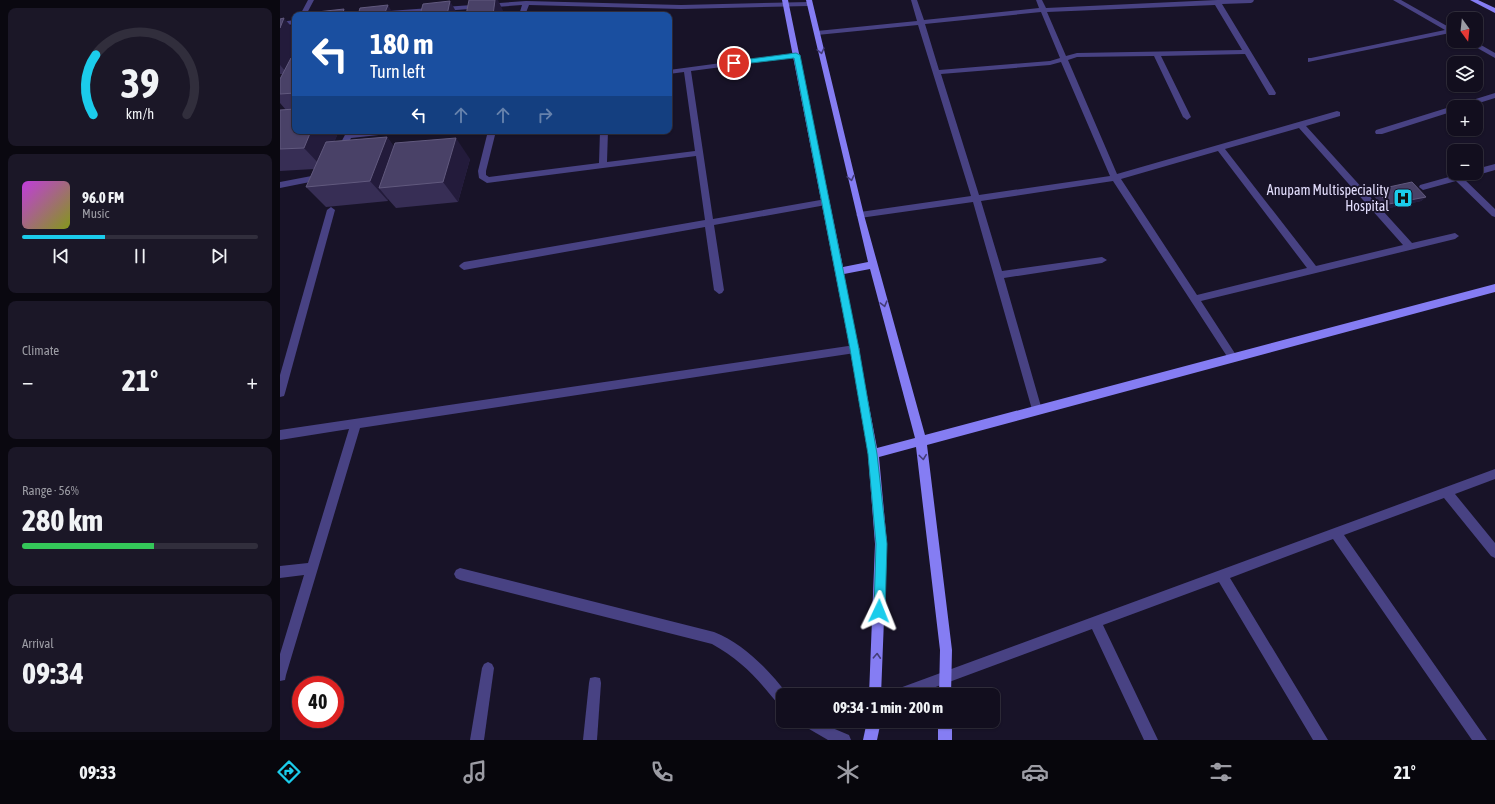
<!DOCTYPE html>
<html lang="en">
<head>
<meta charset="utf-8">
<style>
  :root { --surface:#120e1e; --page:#1b1727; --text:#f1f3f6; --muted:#9c9ca4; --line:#312e3c; --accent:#1bcceb }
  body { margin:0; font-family:"Asap Condensed",sans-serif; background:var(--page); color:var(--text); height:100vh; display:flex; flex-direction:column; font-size:15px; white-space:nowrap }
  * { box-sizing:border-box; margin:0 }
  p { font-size:13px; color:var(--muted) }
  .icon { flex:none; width:22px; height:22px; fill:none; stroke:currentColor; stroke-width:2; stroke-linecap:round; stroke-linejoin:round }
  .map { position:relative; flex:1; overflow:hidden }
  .panel { display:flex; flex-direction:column; gap:8px; padding:8px; background:#0a0810; width:280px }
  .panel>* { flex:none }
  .hud { position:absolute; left:12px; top:12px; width:380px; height:122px; border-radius:8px; box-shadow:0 1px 3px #0004,0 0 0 1px var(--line); background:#1a4fa0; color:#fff; overflow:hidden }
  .needle { width:26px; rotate:165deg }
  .tools { position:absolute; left:1167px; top:12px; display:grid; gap:8px }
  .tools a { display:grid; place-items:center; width:36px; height:36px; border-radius:8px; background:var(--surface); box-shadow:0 1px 3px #0004,0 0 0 1px var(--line); font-size:20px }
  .speed { position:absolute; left:12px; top:676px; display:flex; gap:8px; font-size:20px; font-weight:700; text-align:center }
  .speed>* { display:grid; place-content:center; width:52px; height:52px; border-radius:50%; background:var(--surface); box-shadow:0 1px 3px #0004,0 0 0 1px var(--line); line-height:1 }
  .speed .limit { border:6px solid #d22; background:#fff; color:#111 }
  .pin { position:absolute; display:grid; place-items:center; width:34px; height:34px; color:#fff; margin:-17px; border:2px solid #fff; border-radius:50%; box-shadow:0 1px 4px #0007 }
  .me { position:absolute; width:44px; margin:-22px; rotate:2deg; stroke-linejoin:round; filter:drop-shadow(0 0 3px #0008) }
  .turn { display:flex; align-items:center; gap:14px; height:84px; padding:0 12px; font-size:18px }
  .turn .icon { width:52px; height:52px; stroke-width:2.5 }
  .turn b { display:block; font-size:28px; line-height:34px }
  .lanes { display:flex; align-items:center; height:38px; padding:0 12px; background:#0003; justify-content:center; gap:20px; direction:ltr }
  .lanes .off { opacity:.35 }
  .big { font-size:30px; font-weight:700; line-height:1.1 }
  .panel .card { flex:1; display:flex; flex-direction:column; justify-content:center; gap:6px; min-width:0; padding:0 14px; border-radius:8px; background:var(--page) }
  .panel .dial { align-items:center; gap:0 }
  .dial svg { height:104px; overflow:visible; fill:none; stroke:var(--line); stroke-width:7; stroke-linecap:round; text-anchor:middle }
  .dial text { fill:var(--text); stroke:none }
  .song { display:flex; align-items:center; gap:12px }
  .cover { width:48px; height:48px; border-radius:6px; background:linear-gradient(135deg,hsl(290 70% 55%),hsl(70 70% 35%)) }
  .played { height:4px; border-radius:2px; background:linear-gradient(90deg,var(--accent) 35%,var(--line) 35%) }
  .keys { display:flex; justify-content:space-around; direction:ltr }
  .heat { display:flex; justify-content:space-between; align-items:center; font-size:22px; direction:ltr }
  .charge { height:6px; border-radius:3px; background:linear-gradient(90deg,#34c759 56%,var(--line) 0) }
  .trip { position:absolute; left:496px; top:688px; width:224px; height:40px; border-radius:8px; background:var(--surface); box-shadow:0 1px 3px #0004,0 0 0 1px var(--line); font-weight:700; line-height:40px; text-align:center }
  .tab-bar { display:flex; height:64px; justify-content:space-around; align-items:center; background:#07060c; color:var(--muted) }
  .tab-bar .icon { width:28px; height:28px }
  .tab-bar .current { color:var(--accent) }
  .tab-bar b { font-size:18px; color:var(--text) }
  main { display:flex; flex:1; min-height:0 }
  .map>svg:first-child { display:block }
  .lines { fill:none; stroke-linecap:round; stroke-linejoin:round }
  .lane { fill:#484283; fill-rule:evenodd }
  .street { fill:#484283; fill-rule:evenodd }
  .secondary { fill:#857df3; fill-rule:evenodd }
  .wall { fill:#372e55 }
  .shaded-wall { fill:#231b3b }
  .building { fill:#494167; stroke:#61597e }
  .oneway { stroke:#443d79 }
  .route { fill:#1bcceb; stroke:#128599 }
  .labels { text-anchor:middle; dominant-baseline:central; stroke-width:4; stroke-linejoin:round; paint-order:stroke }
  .poi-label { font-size:14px; fill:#e2ddfc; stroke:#181328; text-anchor:end }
</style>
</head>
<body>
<main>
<section class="panel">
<div class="card dial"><svg viewBox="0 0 100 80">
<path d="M14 69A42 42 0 1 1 86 69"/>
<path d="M14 69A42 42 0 0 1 16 23" stroke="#1bcceb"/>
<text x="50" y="56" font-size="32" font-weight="700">39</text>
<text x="50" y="72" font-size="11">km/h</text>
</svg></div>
<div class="card">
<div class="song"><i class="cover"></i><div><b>96.0 FM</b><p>Music</p></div></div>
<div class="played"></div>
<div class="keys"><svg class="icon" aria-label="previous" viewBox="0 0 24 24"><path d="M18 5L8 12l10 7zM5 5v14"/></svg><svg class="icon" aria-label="pause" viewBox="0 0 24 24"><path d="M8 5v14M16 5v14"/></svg><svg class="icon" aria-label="next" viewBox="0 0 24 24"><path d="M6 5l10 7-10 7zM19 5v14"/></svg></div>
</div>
<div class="card"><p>Climate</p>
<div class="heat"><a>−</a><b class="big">21°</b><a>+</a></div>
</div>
<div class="card"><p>Range · 56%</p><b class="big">280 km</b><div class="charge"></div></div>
<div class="card"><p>Arrival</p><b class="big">09:34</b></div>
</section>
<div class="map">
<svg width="1215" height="740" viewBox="0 0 1215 740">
  <rect width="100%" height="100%" fill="#181328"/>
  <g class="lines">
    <g class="lane">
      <polygon points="1113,0 1121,0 1174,30 1174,34 1170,33 1028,62 1028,58 1031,58 1165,30"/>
      <polygon points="1185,41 1194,41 1215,53 1215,58"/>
      <polygon points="1215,93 1215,98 1186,107 1174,107 1174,111 1102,134 1096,134 1095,132 1096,130"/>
      <polygon points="51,207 55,210 5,393 4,396 0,397 0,375 47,210"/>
      <path d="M180,568L434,632C464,644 488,669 508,695H503V705L498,704C477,678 461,660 432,644L180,580L176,578L174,574L176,570Z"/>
      <polygon points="522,721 540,721 550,727 569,735 571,740 548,740 524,726"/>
    </g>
    <g class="street">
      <polygon points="28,0 34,0 26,15 20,15"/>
      <path d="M631,0H637L644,20L759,8L756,0H762L766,8L937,0H974L973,2L971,3L942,4L996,93L995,95H989L965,54L881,56L911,117L907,120L903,117L874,56L797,57L788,60L837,174L1057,111L1060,112V116L1026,126L1132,243L1175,233L1179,236L1175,239L921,301L956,355L958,358L956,361H950L833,181L701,201L722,271L822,257L827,260L822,263L724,278L762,410L761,413L757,415L753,413L693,202L580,218L576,215L580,212L691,196L638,25L537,35L534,33L537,31L637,21ZM935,5L962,50L797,53L786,56L767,12ZM761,12L780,58L770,61L659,70L645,24ZM781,62L830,176L699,195L661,74L770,65ZM1019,128L1123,245L1036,266L945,149ZM938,151L1027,268L917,295L841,179Z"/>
      <polygon points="246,1 401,5 529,2 532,4 529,6 401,9 249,5 245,15 239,15 242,5 109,15 78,15 81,13"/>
      <polygon points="15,20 15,24 0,26 0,22"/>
      <polygon points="516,53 520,55 519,57 411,71 433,219 546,199 550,202 546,205 434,225 444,290 442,293 439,294 434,290 425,227 184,270 181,268 179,266 181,264 184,262 425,220 416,156 207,183 199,178 198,171 208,131 216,131 206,171 206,175 209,177 319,163 320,131 328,131 327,162 415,151 404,72 389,74 389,70"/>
      <polygon points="67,131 75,131 74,133 112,131 108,134 71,138 63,154 57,154 56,152"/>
      <polygon points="1215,164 1215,170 1184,179 1215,209 1215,217 1212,216 1176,181 1143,190 1139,187 1140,185 1183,173 1196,173 1196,169"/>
      <polygon points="42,174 46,177 45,179 0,188 0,182"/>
      <polygon points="575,345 578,346 580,349 578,352 575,353 80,428 6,675 5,680 0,681 0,654 24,575 0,578 0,566 28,563 69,429 0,440 0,430"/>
      <polygon points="1215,469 1215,479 1175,494 1215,543 1215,558 1211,556 1164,498 1064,535 1207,740 1192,740 1053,539 950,578 1048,740 1033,740 939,582 823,625 878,740 864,740 812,629 634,695 611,695 612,690 617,689"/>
      <polygon points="208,662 212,664 214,668 204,740 190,740 202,668 204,664"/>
      <polygon points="315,677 320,678 321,683 317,740 303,740 309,683 310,678"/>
    </g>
    <g class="secondary">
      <path d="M502,0H508L563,267L588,262L526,0H532L584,215L645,435L1215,284V292L647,445L672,650L671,695H659L660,650L636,447L599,457L607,544L601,695H589L595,544L588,454L570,349ZM590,269L635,438L597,448L564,274Z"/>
      <polygon points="1190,0 1198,0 1215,8 1215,13"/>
      <polygon points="587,721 601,721 597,740 583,740"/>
      <rect x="658" y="721" width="14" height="19"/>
    </g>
  </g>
  <g class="wall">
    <polygon points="0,19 15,31 15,54 13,58 15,58 15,131 59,131 54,142 107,137 114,147 190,159 178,202 116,208 108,199 108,201 46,207 26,187 34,169 0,171 0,110 6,110 0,103 0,79 3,74 0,74"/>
    <polygon points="1095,190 1146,197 1141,201 1105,209 1092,194"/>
  </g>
  <g class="shaded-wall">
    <polygon points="215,0 218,0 225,15 213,15"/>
    <polygon points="170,1 178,15 167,15"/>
    <polygon points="108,5 114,15 104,15"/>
    <polygon points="64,9 69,15 62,15"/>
    <polygon points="4,18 15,31 15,54 7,73 0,65 0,28"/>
    <polygon points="31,131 59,131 43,168 24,148"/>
    <polygon points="107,137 123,158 99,188 108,199 108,201 90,181"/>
    <polygon points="176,138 190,159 178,202 163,182"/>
    <polygon points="1146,197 1141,201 1105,209 1109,204"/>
  </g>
  <g class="building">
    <polygon points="189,0 215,0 213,15 186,15"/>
    <polygon points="170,1 167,15 140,15 143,4"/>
    <polygon points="108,5 104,15 78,15 80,8"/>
    <polygon points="64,9 62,15 35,15 37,12"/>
    <polygon points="4,18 0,28 0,19"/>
    <polygon points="11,58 15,58 15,93 0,94 0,79"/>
    <polygon points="15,109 15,131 31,131 24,148 0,149 0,110"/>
    <polygon points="107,137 90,181 26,187 46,142"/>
    <polygon points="176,138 163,182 99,188 115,143"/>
    <polygon points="1132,182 1146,197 1109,204 1095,190"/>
  </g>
  <defs><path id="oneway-chevron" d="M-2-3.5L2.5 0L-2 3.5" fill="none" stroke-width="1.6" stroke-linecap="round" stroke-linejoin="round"/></defs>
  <g class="oneway">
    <use href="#oneway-chevron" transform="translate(541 51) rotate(77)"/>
    <use href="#oneway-chevron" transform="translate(571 178) rotate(77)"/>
    <use href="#oneway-chevron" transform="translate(604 304) rotate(75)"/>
    <use href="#oneway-chevron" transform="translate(643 457) rotate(83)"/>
    <use href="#oneway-chevron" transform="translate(597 656) rotate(-87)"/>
  </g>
  <polygon class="route" points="516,53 520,55 579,349 597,454 607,544 605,611 603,615 599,616 595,615 594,611 596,544 588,454 570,349 514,58 454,65 450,63 454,61"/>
  <defs>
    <g id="hospital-square" transform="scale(1)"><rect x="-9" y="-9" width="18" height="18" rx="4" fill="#1bcceb" stroke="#181328"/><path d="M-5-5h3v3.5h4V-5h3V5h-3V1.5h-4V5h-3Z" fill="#111"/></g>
  </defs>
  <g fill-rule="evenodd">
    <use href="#hospital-square" x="1123" y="198"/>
  </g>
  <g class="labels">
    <g class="poi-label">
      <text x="1109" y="190">Anupam Multispeciality<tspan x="1109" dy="16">Hospital</tspan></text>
    </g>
  </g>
</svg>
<div class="tools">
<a><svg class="needle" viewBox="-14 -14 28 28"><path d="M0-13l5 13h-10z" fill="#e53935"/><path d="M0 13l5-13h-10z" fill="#9c9ca4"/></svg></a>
<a><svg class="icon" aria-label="layers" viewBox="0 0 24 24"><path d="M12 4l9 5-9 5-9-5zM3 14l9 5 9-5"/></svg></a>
<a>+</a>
<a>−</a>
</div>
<div class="speed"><div class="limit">40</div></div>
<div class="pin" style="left:454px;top:63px;background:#d93025"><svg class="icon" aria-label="arrive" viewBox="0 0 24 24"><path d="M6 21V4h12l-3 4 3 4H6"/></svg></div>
<svg class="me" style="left:599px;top:611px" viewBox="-20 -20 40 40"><path d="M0-17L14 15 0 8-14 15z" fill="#1bcceb" stroke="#fff" stroke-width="4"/></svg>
<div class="trip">09:34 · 1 min · 200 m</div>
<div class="hud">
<div class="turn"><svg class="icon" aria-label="left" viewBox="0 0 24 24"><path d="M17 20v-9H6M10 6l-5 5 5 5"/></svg><div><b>180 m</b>Turn left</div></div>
<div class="lanes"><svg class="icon" aria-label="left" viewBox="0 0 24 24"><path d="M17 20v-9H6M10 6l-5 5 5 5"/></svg><svg class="icon off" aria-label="ahead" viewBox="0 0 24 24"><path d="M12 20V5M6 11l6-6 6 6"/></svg><svg class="icon off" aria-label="ahead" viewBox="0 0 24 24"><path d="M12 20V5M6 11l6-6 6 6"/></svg><svg class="icon off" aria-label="right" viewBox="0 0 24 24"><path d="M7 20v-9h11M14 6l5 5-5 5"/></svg></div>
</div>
</div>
</main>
<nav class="tab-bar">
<b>09:33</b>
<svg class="icon current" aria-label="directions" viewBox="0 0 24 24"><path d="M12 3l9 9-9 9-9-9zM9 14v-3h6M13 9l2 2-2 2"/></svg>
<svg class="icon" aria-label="music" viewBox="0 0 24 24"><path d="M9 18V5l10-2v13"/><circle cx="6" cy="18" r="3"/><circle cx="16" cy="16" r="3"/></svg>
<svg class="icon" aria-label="phone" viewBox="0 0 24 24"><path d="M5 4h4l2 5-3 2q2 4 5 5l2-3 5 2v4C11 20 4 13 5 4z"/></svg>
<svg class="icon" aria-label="climate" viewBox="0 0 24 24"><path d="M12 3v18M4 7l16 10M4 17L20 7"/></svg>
<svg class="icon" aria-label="car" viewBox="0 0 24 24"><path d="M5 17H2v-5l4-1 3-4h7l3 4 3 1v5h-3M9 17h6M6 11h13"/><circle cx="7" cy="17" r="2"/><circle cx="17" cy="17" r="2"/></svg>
<svg class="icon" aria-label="filters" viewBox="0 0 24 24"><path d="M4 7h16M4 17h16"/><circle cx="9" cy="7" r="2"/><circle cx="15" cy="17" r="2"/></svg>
<b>21°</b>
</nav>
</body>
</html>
